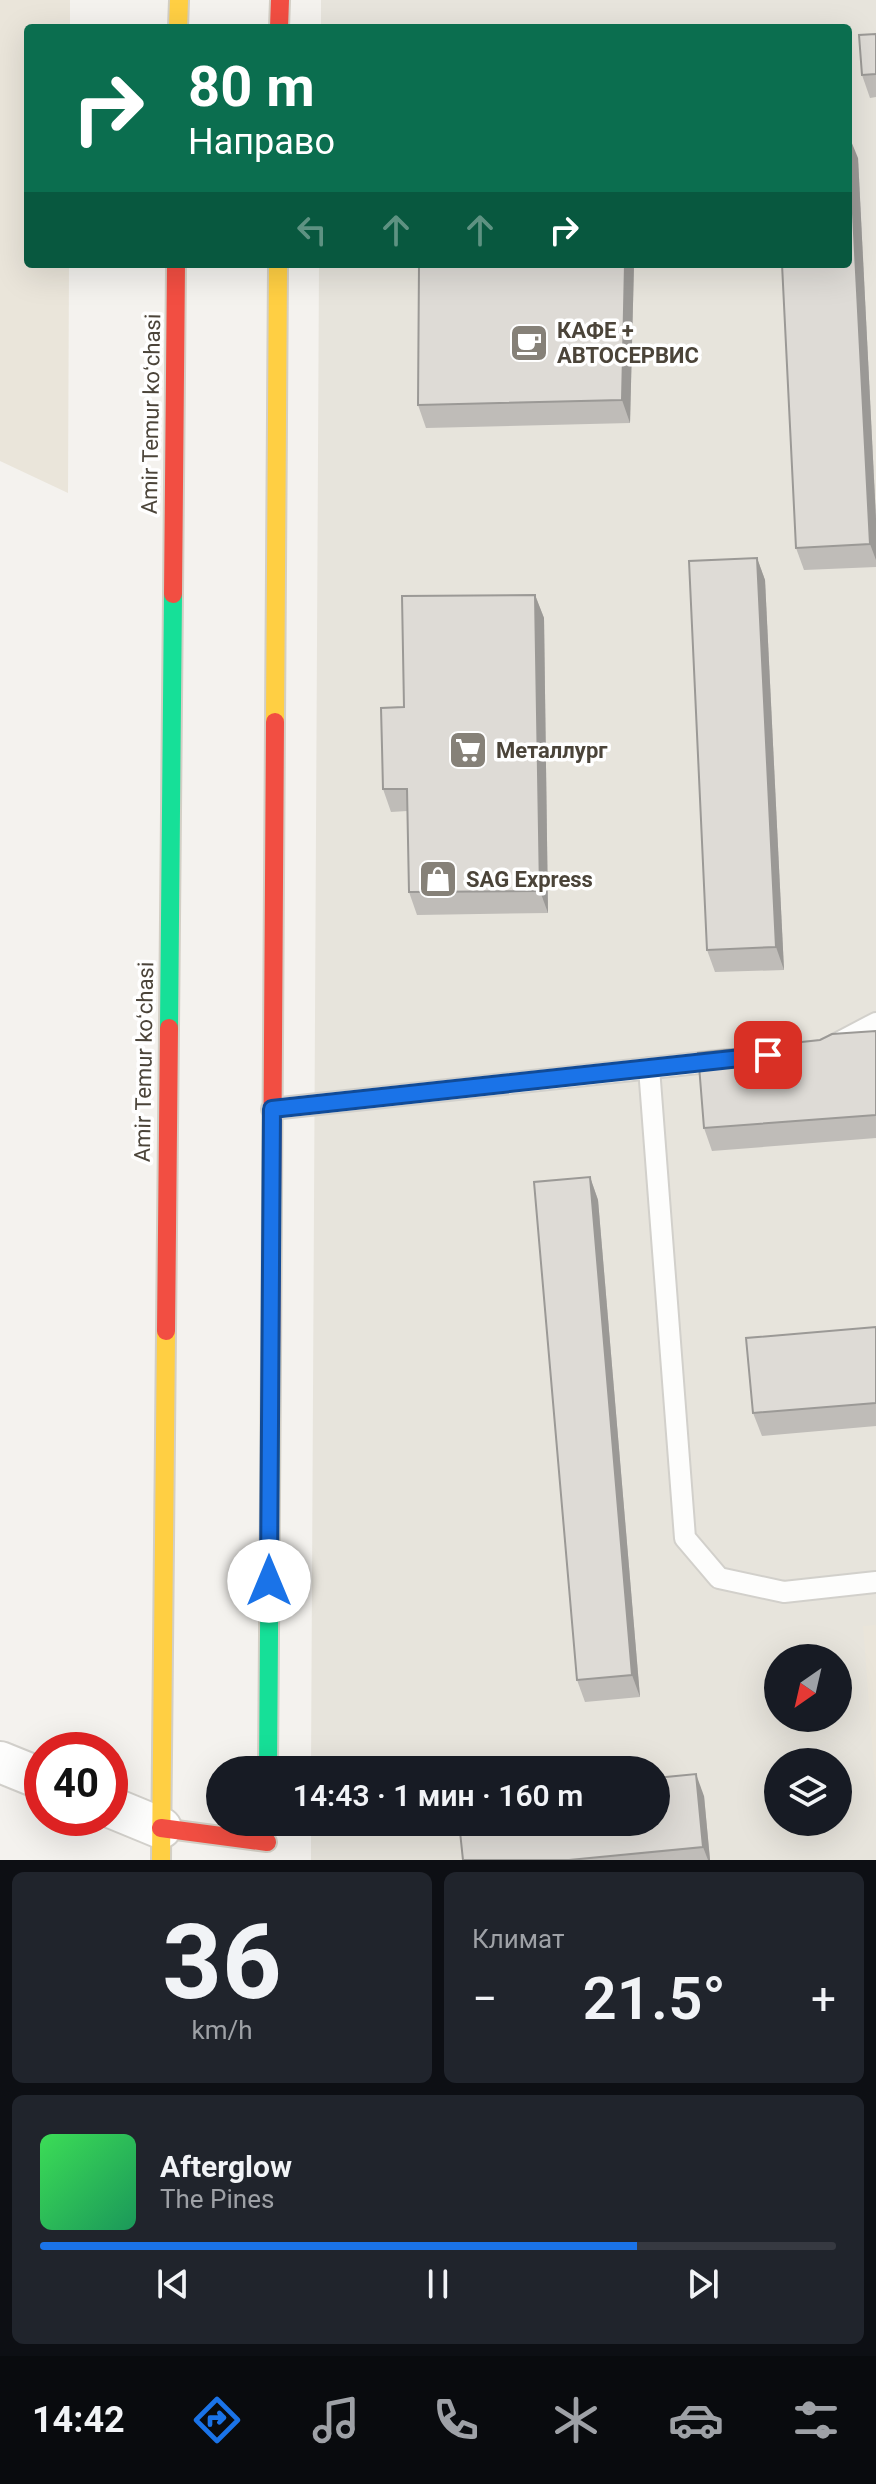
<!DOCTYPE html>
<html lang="ru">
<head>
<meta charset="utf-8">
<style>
  :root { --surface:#171b24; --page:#20242c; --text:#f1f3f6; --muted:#9ea1a6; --line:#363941; --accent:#1a73e8 }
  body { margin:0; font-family:Roboto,sans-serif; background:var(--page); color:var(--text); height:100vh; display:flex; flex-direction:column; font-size:30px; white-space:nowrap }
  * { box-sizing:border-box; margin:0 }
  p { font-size:26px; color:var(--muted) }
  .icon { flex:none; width:44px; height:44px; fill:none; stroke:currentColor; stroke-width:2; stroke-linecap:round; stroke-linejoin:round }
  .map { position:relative; height:1860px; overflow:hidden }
  .panel { display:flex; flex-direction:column; gap:12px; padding:12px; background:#0d0f14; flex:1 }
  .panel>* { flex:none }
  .guide { position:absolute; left:24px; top:24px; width:828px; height:244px; border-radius:8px; box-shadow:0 8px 32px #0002; background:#0b6e4f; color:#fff; overflow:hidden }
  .needle { width:52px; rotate:214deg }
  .controls { position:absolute; left:764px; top:1644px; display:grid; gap:16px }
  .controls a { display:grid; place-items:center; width:88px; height:88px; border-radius:50%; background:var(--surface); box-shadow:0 8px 32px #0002; font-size:40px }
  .speed { position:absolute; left:24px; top:1732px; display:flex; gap:16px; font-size:40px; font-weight:700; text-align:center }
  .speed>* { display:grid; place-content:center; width:104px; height:104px; border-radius:50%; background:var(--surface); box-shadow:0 8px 32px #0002; line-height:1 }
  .speed .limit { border:12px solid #d22; background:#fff; color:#111 }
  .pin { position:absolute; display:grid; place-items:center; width:68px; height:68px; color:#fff; margin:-34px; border-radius:16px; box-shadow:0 4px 12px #0006 }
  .me { position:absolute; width:88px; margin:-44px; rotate:0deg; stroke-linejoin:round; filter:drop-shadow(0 0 6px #0008) }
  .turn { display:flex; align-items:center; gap:28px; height:168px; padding:0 32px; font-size:36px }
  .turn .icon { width:104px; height:104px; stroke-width:2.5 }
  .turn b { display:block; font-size:56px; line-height:68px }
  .lanes { display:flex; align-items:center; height:76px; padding:0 32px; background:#0003; justify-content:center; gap:40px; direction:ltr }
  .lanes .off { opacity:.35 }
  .big { font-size:60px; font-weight:600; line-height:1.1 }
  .panel .card { flex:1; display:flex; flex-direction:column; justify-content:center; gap:12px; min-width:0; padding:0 28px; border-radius:12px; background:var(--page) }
  .panel .dial { align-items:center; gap:0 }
  .dial b { font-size:104px; line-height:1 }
  .song { display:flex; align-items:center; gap:24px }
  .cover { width:96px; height:96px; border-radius:12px; background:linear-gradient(135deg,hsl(130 70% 55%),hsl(150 70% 35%)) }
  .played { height:8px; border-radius:4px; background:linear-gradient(90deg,var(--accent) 75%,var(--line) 75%) }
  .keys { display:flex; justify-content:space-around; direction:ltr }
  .heat { display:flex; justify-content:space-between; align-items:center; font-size:44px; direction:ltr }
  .panel .tiles { flex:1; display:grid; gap:12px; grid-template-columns:1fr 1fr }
  .card:last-child { grid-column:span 2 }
  .trip { position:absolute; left:206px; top:1756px; width:464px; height:80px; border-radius:40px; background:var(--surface); box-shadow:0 8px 32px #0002; font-weight:600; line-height:80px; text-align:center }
  .tab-bar { display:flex; height:128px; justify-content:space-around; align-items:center; background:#090b0e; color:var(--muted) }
  .tab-bar .icon { width:56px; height:56px }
  .tab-bar .on { color:var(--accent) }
  .tab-bar b { font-size:36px; color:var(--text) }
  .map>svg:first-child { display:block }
  .residential { fill:#e7e4dc; fill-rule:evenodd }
  .education { fill:#eae5da }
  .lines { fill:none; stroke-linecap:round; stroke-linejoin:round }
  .lane-casing { stroke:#d2d0cb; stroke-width:24 }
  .street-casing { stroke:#d2d0cb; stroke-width:44 }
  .fast-casing { stroke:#d3cfc5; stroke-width:22 }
  .slow-casing { stroke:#d3cfc5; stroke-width:22 }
  .jam-casing { stroke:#d3cfc5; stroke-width:22 }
  .lane { stroke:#fdfdfc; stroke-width:20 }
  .street { stroke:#fdfdfc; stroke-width:40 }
  .fast { stroke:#16e098; stroke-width:18 }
  .slow { stroke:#ffcf43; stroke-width:18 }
  .jam { stroke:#f24e42; stroke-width:18 }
  .wall { fill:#bfbcb8 }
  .shaded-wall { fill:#9b9996 }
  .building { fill:#dedbd6; stroke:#9b9996; stroke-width:2 }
  .route-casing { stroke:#114b97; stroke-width:20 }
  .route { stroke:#1a73e8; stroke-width:14 }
  .labels { text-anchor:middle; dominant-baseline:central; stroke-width:7; stroke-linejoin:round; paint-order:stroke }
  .poi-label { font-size:22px; font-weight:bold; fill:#4b4439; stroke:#fff; text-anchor:start }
  .street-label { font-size:22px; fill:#4b4439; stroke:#fff }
</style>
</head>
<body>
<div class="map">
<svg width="876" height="1860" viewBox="0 0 876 1860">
  <rect width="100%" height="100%" fill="#f4f2ee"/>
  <path class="residential" d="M321,0H876V1860H311V1822H656V1770H311L319,264H848V28H321ZM778,1658H838V1718H778ZM778,1762H838V1822H778Z"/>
  <g class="education">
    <polygon points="0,0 70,0 70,28 28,28 28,264 69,264 68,493 0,461"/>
    <polygon points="876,1625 876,1795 863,1626"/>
  </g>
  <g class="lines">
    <g class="lane-casing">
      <g id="lane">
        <polyline points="836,1044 876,1023"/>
        <polyline points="649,1068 685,1538 719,1578 784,1592 876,1582"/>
        <polyline points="272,1109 726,1060"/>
      </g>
    </g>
    <g class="street-casing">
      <g id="street">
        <polyline points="0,1762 42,1779"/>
        <polyline points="110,1807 161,1828"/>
      </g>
    </g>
    <g class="fast-casing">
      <g id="fast">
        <polyline points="169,1028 173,594"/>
        <polyline points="268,1770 271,1360"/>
      </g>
    </g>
    <g class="slow-casing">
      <g id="slow">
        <polyline points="178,28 179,0"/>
        <polyline points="275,722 278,264"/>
        <polyline points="161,1860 166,1331"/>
      </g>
    </g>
    <g class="jam-casing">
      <g id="jam">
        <polyline points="279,28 280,0"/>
        <polyline points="173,594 176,264"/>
        <polyline points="166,1331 169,1028"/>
        <polyline points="271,1360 275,722"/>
        <polyline points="161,1828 267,1842"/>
      </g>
    </g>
    <use href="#lane" class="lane"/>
    <use href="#street" class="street"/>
    <use href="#fast" class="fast"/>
    <use href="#slow" class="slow"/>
    <use href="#jam" class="jam"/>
  </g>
  <g class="wall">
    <polygon points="876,34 876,97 870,98 862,75"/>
    <polygon points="858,158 876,519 876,567 804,570 796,548"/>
    <polygon points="634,264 630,423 426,428 418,405"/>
    <polygon points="757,558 765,580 784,970 715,972 707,950"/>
    <polygon points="535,595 544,618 548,913 417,915 409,892 407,811 391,812 383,789 404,707"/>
    <polygon points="876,1031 876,1138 712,1151 704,1128 820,1040"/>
    <polygon points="590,1177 598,1200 640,1697 585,1702 577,1680"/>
    <polygon points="876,1327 876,1426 762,1436 753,1413"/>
    <polygon points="704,1796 710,1860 463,1860"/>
  </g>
  <g class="shaded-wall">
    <polygon points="849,136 858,158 876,519 876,560 870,544"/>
    <polygon points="625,264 634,264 630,423 622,400"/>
    <polygon points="757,558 765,580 784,970 776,947"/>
    <polygon points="535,595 544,618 548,913 540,891"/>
    <polygon points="590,1177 598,1200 640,1697 632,1675"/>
    <polygon points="696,1774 704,1796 710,1860 708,1860 703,1847"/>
  </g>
  <g class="building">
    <polygon points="876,34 876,74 862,75 859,35"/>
    <polygon points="848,136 849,136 870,544 796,548 782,264 848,264"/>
    <polygon points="419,264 625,264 622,400 418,405"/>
    <polygon points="757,558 776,947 707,950 689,561"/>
    <polygon points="535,595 540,891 409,892 407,789 383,789 382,747 381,708 404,707 402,596"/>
    <polygon points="876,1031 876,1115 704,1128 698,1053 820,1040 832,1034"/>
    <polygon points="590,1177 632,1675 577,1680 534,1182"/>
    <polygon points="876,1327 876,1403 753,1413 746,1338"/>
    <polygon points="696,1774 703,1847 569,1860 463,1860 459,1822 656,1822 656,1778"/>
  </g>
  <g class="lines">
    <g class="route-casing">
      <polyline id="route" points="269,1581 272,1109 768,1055"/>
    </g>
    <use href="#route" class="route"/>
  </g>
  <defs>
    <g id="cafe-square" transform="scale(2)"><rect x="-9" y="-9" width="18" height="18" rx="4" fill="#868178" stroke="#fff"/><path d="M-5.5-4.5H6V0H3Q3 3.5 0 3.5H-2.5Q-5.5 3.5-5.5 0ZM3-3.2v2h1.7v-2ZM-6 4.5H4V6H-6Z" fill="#fff"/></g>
    <g id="supermarket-square" transform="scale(2)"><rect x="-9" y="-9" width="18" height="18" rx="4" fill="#868178" stroke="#fff"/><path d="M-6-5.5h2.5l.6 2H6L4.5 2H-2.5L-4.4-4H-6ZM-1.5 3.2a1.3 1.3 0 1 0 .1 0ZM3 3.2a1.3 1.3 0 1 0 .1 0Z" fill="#fff"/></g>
    <g id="shop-square" transform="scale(2)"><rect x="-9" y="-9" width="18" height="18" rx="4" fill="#868178" stroke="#fff"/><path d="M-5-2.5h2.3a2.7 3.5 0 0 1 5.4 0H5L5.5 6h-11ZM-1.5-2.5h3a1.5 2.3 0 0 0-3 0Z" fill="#fff"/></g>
  </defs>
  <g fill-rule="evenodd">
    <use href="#cafe-square" x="529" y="343"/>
    <use href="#supermarket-square" x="468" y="750"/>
    <use href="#shop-square" x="438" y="879"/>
  </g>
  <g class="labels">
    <g class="poi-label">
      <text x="557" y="330">КАФЕ +<tspan x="557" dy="25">АВТОСЕРВИС</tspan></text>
      <text x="496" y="750">Металлург</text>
      <text x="466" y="879">SAG Express</text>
    </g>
    <g class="street-label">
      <text transform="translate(151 414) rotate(-89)">Amir Temur koʻchasi</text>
      <text transform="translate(144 1062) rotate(-89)">Amir Temur koʻchasi</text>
    </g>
  </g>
</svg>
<div class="controls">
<a><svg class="needle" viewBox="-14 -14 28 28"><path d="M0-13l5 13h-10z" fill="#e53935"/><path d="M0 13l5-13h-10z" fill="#9ea1a6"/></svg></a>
<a><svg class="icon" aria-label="layers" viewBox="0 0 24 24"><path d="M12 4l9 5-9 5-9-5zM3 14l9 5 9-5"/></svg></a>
</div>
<div class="speed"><div class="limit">40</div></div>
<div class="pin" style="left:768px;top:1055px;background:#d93025"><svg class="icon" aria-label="arrive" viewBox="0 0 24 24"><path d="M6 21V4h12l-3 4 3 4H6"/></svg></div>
<svg class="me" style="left:269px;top:1581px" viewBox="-20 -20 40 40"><circle r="19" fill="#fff"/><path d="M0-13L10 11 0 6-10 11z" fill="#1a73e8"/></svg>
<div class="trip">14:43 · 1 мин · 160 m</div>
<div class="guide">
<div class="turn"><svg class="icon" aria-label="right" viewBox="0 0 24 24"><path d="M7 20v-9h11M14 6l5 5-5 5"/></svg><div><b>80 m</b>Направо</div></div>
<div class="lanes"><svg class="icon off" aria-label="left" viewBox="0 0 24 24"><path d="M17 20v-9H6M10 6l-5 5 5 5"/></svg><svg class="icon off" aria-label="ahead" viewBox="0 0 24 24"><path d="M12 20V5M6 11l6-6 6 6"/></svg><svg class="icon off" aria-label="ahead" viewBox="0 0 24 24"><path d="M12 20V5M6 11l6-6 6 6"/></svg><svg class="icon" aria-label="right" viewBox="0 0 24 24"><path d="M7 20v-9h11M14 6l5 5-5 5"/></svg></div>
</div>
</div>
<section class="panel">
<div class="tiles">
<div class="card dial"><b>36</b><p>km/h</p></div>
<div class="card"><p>Климат</p>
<div class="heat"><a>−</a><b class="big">21.5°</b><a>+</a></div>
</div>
<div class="card">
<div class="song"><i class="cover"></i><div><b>Afterglow</b><p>The Pines</p></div></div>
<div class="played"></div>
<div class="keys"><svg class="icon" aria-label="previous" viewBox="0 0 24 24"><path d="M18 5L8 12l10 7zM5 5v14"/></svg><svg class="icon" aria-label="pause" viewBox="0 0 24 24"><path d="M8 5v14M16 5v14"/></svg><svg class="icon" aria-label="next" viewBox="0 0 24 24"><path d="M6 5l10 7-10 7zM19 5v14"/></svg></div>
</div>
</div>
</section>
<nav class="tab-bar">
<b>14:42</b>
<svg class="icon on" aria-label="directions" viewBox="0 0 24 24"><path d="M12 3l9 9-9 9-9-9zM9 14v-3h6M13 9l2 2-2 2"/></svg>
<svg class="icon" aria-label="music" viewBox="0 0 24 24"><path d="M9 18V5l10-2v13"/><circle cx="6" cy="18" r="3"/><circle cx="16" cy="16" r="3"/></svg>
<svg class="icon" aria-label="phone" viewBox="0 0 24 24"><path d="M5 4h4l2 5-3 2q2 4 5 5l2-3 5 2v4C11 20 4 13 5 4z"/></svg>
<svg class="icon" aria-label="climate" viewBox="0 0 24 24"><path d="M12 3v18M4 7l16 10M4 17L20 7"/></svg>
<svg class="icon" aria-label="car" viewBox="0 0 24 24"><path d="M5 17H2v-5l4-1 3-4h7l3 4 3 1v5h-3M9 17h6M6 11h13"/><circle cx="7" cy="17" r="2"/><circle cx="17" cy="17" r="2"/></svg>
<svg class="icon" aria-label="filters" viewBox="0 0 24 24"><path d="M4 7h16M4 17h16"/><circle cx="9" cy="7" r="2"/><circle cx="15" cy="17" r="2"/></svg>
</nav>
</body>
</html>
